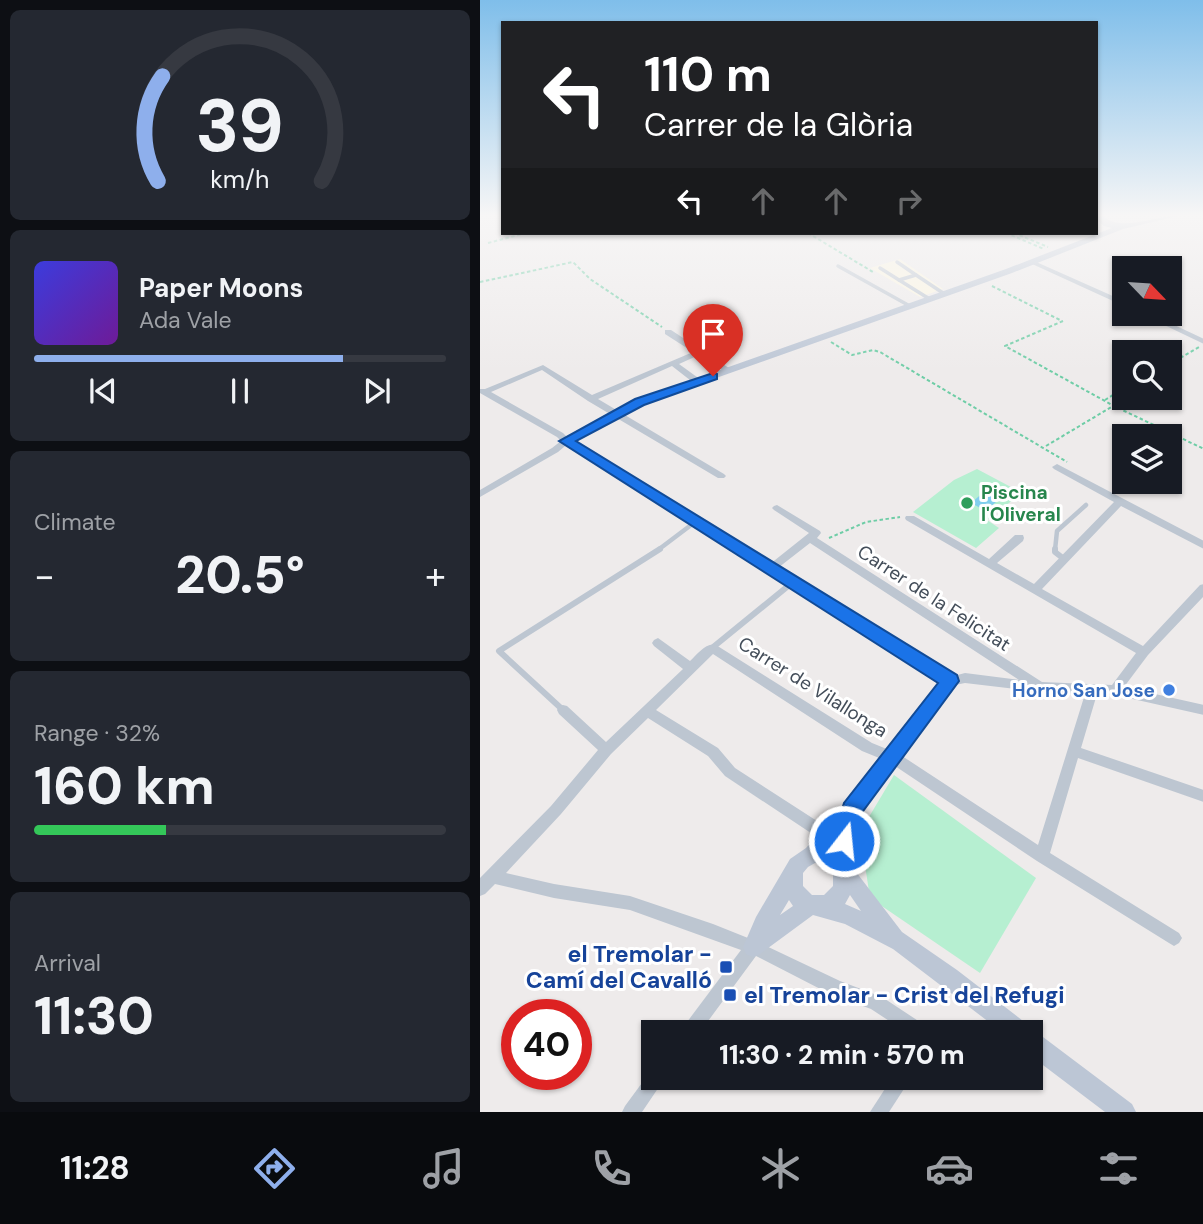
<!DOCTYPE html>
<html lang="en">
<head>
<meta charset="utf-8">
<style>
  :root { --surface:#171b24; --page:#242831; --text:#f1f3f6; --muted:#9ea1a6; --line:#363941; --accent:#8eafec }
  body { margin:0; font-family:"DM Sans",sans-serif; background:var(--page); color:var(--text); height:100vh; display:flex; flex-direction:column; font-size:26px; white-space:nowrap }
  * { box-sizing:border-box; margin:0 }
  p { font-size:23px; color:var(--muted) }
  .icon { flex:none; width:38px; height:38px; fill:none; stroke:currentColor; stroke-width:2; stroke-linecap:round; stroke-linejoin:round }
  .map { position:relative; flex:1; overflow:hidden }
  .side { display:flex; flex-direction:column; gap:10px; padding:10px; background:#0d0f14; width:480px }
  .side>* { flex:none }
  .guide { position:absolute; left:21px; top:21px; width:597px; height:214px; border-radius:0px; box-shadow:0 2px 5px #0004; background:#202124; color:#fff; overflow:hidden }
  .needle { width:46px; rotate:115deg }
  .tools { position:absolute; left:632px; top:256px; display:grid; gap:14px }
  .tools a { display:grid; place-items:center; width:70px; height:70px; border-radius:0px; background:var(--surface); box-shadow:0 2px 5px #0004; font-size:35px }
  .speed { position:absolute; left:21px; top:999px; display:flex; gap:14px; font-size:35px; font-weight:700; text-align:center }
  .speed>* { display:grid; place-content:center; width:91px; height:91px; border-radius:50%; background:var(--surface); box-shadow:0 2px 5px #0004; line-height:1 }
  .speed .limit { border:10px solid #d22; background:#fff; color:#111 }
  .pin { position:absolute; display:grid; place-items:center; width:60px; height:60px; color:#fff; margin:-72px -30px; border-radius:50% 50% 50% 0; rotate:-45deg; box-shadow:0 0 7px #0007 }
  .pin .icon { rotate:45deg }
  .me { position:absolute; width:77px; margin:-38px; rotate:16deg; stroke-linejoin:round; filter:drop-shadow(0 0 5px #0008) }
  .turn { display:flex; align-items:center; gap:24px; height:147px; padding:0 28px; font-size:32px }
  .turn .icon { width:91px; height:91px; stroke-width:2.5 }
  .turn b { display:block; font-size:49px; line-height:60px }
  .lanes { display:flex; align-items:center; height:66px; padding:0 28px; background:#0003; justify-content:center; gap:35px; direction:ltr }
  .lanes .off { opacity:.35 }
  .big { font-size:52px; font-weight:800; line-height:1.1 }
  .side .card { flex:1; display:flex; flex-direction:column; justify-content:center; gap:10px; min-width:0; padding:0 24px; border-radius:10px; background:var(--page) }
  .side .dial { align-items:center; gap:0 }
  .dial svg { height:182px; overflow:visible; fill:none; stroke:var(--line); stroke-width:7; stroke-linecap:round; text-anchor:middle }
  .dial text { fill:var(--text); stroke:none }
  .song { display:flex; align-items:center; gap:21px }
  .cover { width:84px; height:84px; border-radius:10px; background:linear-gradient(135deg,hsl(240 70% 55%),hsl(280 70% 35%)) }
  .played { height:7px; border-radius:4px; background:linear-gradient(90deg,var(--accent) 75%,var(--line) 75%) }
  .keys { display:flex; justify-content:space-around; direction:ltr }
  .heat { display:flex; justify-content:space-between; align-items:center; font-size:38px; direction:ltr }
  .charge { height:10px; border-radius:5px; background:linear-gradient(90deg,#34c759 32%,var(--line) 0) }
  .trip { position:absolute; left:161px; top:1020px; width:402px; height:70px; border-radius:0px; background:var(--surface); box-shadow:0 2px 5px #0004; font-weight:800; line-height:70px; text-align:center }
  .dock { display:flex; height:112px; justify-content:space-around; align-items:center; background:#090b0e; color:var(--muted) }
  .dock .icon { width:49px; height:49px }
  .dock .active { color:var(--accent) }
  .dock b { font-size:32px; color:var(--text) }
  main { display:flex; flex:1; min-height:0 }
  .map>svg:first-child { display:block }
  .commercial { fill:#fcf6e1 }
  .green { fill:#b6efd1 }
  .water { fill:#82ceed }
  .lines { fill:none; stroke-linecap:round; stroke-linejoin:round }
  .path { stroke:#6ecda6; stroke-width:2; stroke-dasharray:3.5 2.5; stroke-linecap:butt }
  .lane-far2 { stroke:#bdc6d1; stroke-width:3.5 }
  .lane-far1 { stroke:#bdc6d1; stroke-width:4.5 }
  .lane { stroke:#bdc6d1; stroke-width:6 }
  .street { fill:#bdc6d1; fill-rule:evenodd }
  .secondary { fill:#bcc6d5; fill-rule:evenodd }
  .route { fill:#1a73e8; stroke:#114b97; stroke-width:2 }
  .leisure-dot { fill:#2e9e5b; stroke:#fff; stroke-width:2.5 }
  .shop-dot { fill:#3f7fe0; stroke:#fff; stroke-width:2.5 }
  .transit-dot { fill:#1a4fb4; stroke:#fff; stroke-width:2.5 }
  .labels { text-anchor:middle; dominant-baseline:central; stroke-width:6; stroke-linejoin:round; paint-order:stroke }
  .leisure-label { font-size:19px; font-weight:bold; fill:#27864d; stroke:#fff; text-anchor:start }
  .street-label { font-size:19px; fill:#434d59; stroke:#fff }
  .shop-label { font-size:19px; font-weight:bold; fill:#366cbe; stroke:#fff; text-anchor:end }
  .near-transit-label { font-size:23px; font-weight:bold; fill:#164399; stroke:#fff; text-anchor:end }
</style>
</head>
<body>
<main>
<section class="side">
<div class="card dial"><svg viewBox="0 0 100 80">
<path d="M14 69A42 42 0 1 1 86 69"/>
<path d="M14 69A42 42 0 0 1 16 23" stroke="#8eafec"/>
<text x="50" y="56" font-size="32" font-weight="700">39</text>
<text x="50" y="72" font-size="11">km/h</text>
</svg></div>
<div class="card">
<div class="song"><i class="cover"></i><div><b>Paper Moons</b><p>Ada Vale</p></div></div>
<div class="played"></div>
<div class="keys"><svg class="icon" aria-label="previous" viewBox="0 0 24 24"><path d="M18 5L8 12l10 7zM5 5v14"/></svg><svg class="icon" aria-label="pause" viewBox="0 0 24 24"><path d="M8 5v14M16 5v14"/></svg><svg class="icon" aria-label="next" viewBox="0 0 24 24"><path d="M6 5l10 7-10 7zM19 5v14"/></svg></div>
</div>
<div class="card"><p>Climate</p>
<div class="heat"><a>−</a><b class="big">20.5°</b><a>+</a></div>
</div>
<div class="card"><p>Range · 32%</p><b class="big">160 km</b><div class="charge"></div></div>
<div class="card"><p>Arrival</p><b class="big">11:30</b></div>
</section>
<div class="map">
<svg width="724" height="1112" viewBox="0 0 724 1112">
  <rect width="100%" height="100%" fill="#eeebeb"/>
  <polygon class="commercial" points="420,259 463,289 440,297 390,268"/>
  <g class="green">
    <polygon points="497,469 542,493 507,520 519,528 496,548 433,512 474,480"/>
    <polygon points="414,775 556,878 500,973 390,898 380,832"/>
  </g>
  <polygon class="water" points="512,485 527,492 506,511 491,503"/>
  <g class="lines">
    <g class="path">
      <polyline points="328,233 393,272"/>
      <polyline points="526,233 564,249"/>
      <polyline points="534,233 568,247"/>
      <polyline points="8,243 46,233"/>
      <polyline points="0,282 93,262 110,279 182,327"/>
      <polyline points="512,286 582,321"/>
      <polyline points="583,321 525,346 634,406 724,449"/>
      <polyline points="351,342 372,355 393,350 400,352 587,462"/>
      <polyline points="690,364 719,347"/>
      <polyline points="625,400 644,388"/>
      <polyline points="566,446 633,406"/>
      <polyline points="349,538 386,522 420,517"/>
    </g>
    <g class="lane-far2">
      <polyline points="417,262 436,275"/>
      <polyline points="358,266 428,305"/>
      <polyline points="400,268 419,280"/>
      <polyline points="448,298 419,280 436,275 463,293"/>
    </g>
    <g class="lane-far1">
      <polyline points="178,550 215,522"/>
      <polyline points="575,550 577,531 606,505"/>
    </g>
    <g class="lane">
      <polyline points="575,549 575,552 584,559"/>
      <polyline points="232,648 313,582"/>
      <polyline points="83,710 19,651 180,549"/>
    </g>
    <g class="street">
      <polygon points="550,261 554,261 644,301 644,306 550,263"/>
      <polygon points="659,313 669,313 724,339 724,344"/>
      <polygon points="185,330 191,330 252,370 248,372 245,372 219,355 199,364 221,380 221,384 215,384 192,366 118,399 244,474 246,476 244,478 238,478 108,401 62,370 11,392 83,433 91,441 78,452 0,497 0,490 72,448 81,441 77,437 0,393 0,389 5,389 63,365 112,395 213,352 185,334"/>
      <path d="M577,464L724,541V549L641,506L562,589L663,646L720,585L724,584V596L668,655L644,687L724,705V715L635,695L617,694L601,748L724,790V802L598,758L570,853L699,933L702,938L699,943L694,946L689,943L557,861L409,762L382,751L233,654L176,710L238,748L255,768L368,841L370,846L368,851L363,853L358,851L245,776L228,756L168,718L131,754L81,814L26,873L74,884L150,896L233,924L278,942L360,981L402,997L446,1026L448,1032H426L391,1009L350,994L276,956L220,1032H202L204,1026L261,950L150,910L74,898L15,884L5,894L0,896V878L71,806L118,750L79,714L77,710L79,706L83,705L87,706L126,742L203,669L174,646L172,643L174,640L178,638L210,661C217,655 226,642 236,645L392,743L419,754L558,845L605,694L560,692L485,683L470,686L466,684L464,681L466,678L485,673L539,680L330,543L294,571L290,572L285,568L329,533L294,510L292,508L294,506L297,505L340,531L341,533L337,538L562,682L632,685L656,653L426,520L425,518L426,516H434L509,559L535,535H543L544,538L543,541L517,563L554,584L634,502L574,469L572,467Z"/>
      <polygon points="173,1071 173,1078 185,1078 162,1112 142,1112 145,1106 170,1072"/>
      <polygon points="412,1078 431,1078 409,1112 390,1112"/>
    </g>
    <path class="secondary" d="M616,216H623C642,233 674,215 698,216L643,229L532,273L163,404L95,441L476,676L478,681L476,686L380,813L370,864L422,932L477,970L547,1024L550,1031L559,1034L652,1104L656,1112H625L551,1056V1032H522L413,949L365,924L333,915L280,954L273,957L266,954L263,947L276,917L310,859L326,848L366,803L460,683L80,441L155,400L526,269L632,228L624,226L616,219ZM356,840L354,849L349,847ZM335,863L344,864L353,873V886L344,895H332L323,886V873L328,867ZM370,895L381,911L365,904ZM309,900L313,906L300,915Z"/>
  </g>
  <linearGradient id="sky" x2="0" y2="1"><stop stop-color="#7fbeea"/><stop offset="0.58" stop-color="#f7f6f6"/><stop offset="1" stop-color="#f7f6f6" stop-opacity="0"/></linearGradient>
  <rect width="724" height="371" fill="url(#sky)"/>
  <polygon class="route" points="233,373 237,374 237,379 164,405 96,441 477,675 479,681 381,814 372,848 364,851 357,848 353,841 364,803 458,683 79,441 155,399"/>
  <circle class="leisure-dot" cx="487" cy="503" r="7"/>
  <circle class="shop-dot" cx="689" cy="690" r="7"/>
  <g class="transit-dot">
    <rect x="239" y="960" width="14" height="14" rx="3.5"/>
    <rect x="243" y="988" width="14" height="14" rx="3.5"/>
  </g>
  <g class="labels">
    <g class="leisure-label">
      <text x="501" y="492">Piscina<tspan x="501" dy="22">l'Oliveral</tspan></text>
    </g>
    <g class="street-label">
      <text transform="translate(454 598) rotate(33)">Carrer de la Felicitat</text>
      <text transform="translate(333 687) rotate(32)">Carrer de Vilallonga</text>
    </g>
    <g class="shop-label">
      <text x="675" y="690">Horno San Jose</text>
    </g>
    <g class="near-transit-label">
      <text x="232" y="954">el Tremolar -<tspan x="232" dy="26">Camí del Cavalló</tspan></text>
      <text x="264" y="995" text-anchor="start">el Tremolar - Crist del Refugi</text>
    </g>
  </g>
</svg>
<div class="tools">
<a><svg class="needle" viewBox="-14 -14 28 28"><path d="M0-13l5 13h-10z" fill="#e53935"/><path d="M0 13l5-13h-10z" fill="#9ea1a6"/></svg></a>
<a><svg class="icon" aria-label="search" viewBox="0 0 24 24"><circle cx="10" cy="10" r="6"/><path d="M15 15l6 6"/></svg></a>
<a><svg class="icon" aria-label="layers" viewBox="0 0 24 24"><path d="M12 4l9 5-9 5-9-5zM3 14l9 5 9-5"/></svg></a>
</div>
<div class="speed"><div class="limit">40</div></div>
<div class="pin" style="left:233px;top:376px;background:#d93025"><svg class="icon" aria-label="arrive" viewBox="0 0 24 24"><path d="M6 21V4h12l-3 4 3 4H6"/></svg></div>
<svg class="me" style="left:364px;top:841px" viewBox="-20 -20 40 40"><circle r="17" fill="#1a73e8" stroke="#fff" stroke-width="3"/><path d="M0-11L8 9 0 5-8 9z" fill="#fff"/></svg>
<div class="trip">11:30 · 2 min · 570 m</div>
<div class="guide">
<div class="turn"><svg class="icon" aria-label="left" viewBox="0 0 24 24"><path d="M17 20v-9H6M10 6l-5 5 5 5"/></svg><div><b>110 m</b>Carrer de la Glòria</div></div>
<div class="lanes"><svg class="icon" aria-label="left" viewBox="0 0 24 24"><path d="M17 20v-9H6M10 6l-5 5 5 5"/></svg><svg class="icon off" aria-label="ahead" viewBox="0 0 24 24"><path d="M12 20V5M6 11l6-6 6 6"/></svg><svg class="icon off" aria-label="ahead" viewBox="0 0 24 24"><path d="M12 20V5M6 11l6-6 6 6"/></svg><svg class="icon off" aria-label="right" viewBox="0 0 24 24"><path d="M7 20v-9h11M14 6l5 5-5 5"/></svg></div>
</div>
</div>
</main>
<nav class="dock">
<b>11:28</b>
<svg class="icon active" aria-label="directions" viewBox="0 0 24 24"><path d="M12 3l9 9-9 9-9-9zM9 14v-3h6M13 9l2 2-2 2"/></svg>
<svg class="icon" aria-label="music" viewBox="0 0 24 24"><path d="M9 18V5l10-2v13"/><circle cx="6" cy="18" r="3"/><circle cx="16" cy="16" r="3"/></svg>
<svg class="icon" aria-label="phone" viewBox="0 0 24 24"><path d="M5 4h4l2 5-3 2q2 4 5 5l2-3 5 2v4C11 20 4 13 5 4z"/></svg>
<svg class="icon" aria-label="climate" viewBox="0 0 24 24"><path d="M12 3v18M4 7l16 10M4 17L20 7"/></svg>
<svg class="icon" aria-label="car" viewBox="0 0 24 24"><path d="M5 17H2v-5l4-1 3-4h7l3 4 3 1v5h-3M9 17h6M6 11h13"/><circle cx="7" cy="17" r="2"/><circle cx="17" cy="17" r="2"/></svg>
<svg class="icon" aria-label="filters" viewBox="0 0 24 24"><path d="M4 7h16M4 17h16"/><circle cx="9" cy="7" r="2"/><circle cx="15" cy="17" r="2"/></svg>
</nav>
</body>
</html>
